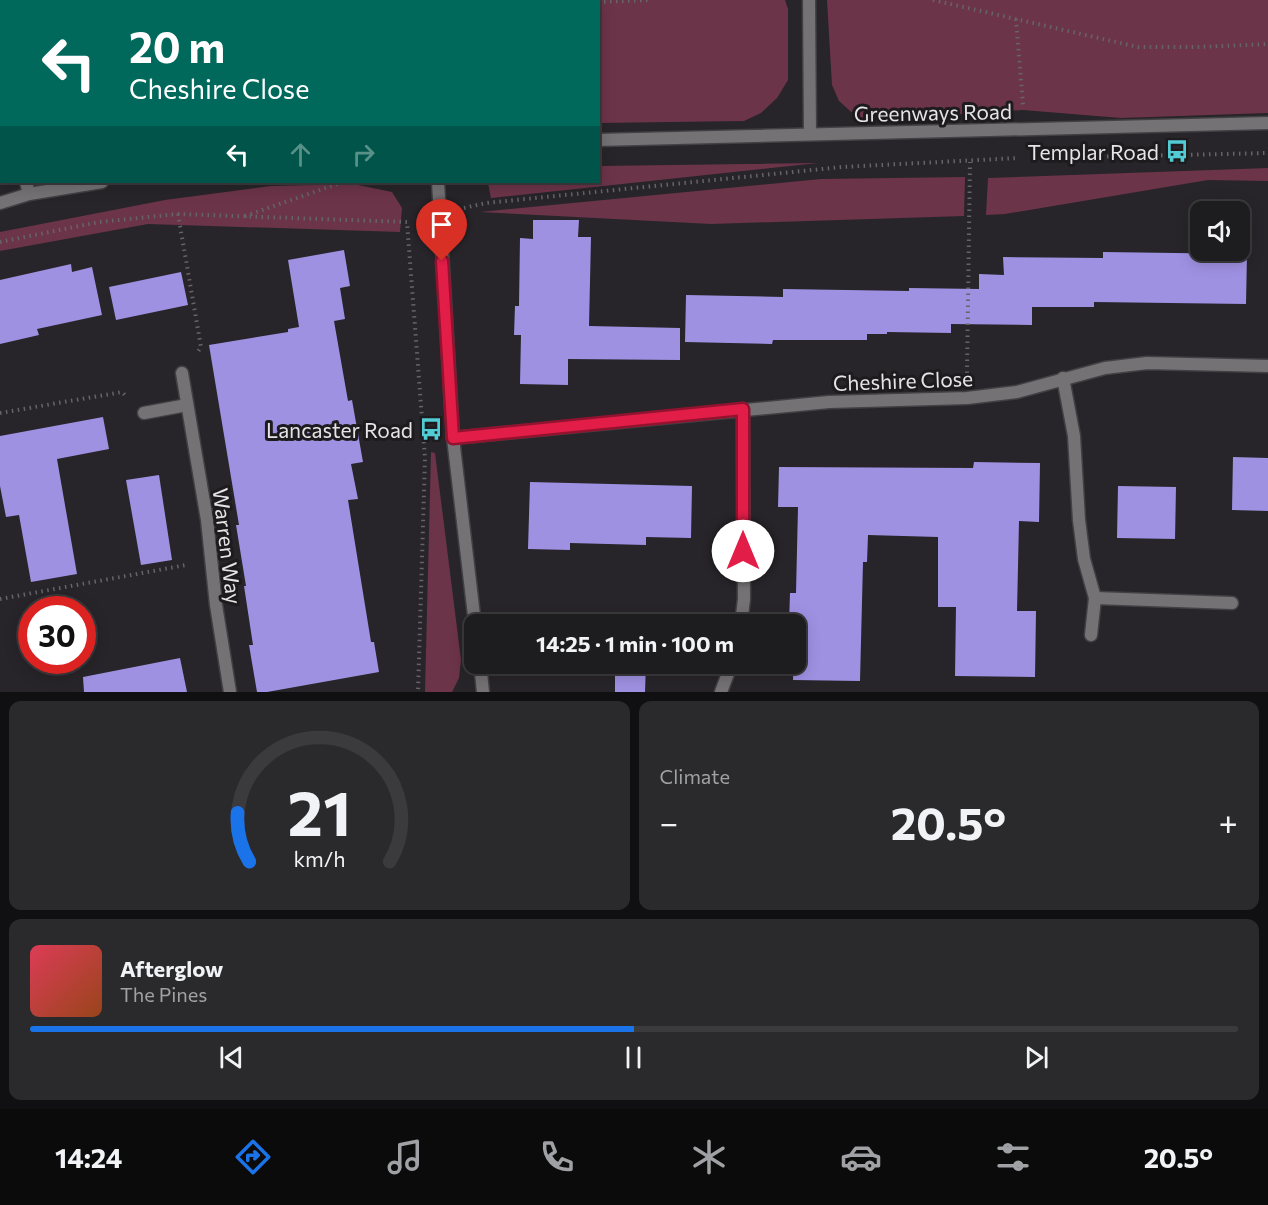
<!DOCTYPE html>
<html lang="en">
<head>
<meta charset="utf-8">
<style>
  :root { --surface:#1d1c1f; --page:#2a292c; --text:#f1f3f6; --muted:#a0a1a4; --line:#3b3a3d; --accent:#1a73e8 }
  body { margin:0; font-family:Commissioner,sans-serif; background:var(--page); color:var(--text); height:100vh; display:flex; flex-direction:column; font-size:22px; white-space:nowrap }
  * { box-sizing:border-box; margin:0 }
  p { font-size:20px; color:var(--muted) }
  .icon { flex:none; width:33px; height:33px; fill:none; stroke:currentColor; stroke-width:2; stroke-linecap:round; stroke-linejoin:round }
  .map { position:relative; height:692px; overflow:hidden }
  .sheet { display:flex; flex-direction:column; gap:9px; padding:9px; background:#100f11; flex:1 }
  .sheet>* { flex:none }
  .top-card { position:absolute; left:0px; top:0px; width:600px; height:183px; box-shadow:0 3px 15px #0003,0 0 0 2px var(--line); background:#00695c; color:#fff; overflow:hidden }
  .controls { position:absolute; left:1190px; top:201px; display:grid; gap:12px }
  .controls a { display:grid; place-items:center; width:60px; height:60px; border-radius:12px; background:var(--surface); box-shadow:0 3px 15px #0003,0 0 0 2px var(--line); font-size:30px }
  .speed { position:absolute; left:18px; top:596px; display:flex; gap:12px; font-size:30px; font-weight:700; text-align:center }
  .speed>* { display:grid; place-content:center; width:78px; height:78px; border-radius:50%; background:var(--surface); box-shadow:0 3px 15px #0003,0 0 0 2px var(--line); line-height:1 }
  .speed .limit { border:9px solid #d22; background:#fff; color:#111 }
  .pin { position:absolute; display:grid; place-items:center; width:51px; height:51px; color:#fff; margin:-62px -26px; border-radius:50% 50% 50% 0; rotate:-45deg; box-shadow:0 0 6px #0007 }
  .pin .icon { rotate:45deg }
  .me { position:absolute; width:66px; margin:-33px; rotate:0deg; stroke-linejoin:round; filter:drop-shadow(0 0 4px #0008) }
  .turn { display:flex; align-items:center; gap:21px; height:126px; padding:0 30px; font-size:27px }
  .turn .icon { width:78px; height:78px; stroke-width:2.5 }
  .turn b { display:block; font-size:42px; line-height:51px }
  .lanes { display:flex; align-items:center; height:57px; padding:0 30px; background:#0003; justify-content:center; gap:30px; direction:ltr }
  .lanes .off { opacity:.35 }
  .big { font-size:45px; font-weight:700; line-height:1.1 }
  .sheet .tile { flex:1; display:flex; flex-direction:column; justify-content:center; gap:9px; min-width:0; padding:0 21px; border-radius:12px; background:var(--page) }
  .sheet .dial { align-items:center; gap:0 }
  .dial svg { height:156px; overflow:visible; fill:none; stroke:var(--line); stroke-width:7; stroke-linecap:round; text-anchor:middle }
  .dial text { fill:var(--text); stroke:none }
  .song { display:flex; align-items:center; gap:18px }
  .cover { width:72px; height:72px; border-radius:9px; background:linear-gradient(135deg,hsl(350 70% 55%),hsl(20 70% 35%)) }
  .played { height:6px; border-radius:3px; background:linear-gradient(90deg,var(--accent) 50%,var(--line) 50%) }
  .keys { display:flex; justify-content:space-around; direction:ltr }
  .heat { display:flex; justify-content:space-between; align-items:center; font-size:33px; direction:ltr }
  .sheet .tiles { flex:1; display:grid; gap:9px; grid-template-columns:1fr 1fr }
  .tile:last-child { grid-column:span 2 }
  .trip { position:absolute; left:464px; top:614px; width:342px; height:60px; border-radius:12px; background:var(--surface); box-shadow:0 3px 15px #0003,0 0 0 2px var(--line); font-weight:700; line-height:60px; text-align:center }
  .tab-bar { display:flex; height:96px; justify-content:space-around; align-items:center; background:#0c0b0c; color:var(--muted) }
  .tab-bar .icon { width:42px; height:42px }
  .tab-bar .selected { color:var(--accent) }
  .tab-bar b { font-size:27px; color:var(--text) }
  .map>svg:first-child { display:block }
  .green { fill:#6c3449 }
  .building { fill:#9f91e2 }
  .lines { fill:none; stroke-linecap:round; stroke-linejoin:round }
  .street-casing { stroke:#424044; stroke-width:15 }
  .path { stroke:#666468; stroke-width:4; stroke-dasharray:1.5 4.5; stroke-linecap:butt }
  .street { stroke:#747274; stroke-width:12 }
  .route-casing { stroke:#92132f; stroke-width:15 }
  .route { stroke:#e11d48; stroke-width:10 }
  .labels { text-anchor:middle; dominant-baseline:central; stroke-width:6; stroke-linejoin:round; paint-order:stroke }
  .street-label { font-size:21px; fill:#e6e4e7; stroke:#1e1b1f }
  .poi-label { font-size:21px; fill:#e6e4e7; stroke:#1e1b1f; text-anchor:end }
</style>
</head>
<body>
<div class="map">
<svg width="1268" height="692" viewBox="0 0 1268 692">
  <rect width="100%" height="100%" fill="#272529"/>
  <g class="green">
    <polygon points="407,0 785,0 788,9 788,80 777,98 761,113 744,121 599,123 598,2"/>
    <polygon points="827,0 1268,0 1268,113 1121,118 1023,110 882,119 858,118 839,101 832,85"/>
    <polygon points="818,163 491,198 488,183 489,182 598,182 599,166"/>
    <polygon points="1268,168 1268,181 1208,180 1005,214 986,215 988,178"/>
    <polygon points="965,177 964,216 711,224 480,212 821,179"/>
    <polygon points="353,184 392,192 402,208 400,232 148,224 0,251 0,232 165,200 271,186"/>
    <polygon points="431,452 435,453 461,660 459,678 452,692 425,692"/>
  </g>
  <g class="building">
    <polygon points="533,220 579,220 578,237 591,237 589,326 680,328 680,360 568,359 568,385 520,384 521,335 514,335 515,306 519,306 520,238 533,239"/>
    <polygon points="344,250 350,286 340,288 345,319 334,321 348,401 352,400 363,462 351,464 358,499 348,500 371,642 374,642 379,672 267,692 257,692 249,645 253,645 244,586 246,586 236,525 239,525 209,345 288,332 288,329 299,327 288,260"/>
    <polygon points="1103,252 1247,254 1246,304 1094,302 1094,307 1032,307 1032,325 951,324 951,333 887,332 887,334 867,334 867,340 773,340 772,344 685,342 686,295 783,297 783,289 909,291 909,288 979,289 979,274 1004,275 1003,257 1103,258"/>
    <polygon points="71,264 72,272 92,267 102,315 37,329 39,335 0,344 0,280"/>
    <polygon points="181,272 188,305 116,320 109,287"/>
    <polygon points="103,417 109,449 57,459 77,574 31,582 19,515 6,517 0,486 0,436"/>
    <polygon points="1233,457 1268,458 1268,511 1232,510"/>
    <polygon points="974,462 1040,463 1039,522 1019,521 1017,611 1036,611 1035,677 955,676 956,607 938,607 938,537 868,535 867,562 863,562 860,681 793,680 795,624 789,624 790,593 796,593 798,507 778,507 779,467 973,468"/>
    <polygon points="159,475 172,560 141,565 126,480"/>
    <polygon points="530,482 692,486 691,538 646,537 646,545 570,543 570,550 528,549"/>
    <polygon points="1118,486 1176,487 1175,539 1117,538"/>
    <polygon points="616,614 648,615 648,624 616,624"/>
    <polygon points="180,658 187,692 84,692 83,677"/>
    <polygon points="615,663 646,663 645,692 615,692"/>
  </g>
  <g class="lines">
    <g class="street-casing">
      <g id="street">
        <polyline points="809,0 810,134"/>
        <polyline points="0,60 2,67"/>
        <polyline points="598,140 1268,123"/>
        <polyline points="26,182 29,194"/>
        <polyline points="438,182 453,438 475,624"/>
        <polyline points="0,203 29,194 102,182"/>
        <polyline points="182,373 207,520 216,605 230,692"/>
        <polyline points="1063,378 1074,436 1079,520 1084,559 1095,598 1091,635"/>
        <polyline points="144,413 187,405"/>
        <polyline points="453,438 829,402 967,398 1017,392 1105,368 1147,363 1268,366"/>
        <polyline points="1095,598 1232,603"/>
        <polyline points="741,624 744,599 743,409"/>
        <polyline points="480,663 483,692"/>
        <polyline points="721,692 732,663"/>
      </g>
    </g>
    <g class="path">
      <polyline points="567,0 587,2"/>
      <polyline points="933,0 1138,47 1199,47 1268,44"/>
      <polyline points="422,2 422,0"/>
      <polyline points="598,2 650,0"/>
      <polyline points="1016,19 1023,105"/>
      <polyline points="1089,157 1268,153"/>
      <polyline points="464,208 486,203 842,167 1018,158"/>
      <polyline points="178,214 201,347 197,353"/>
      <polyline points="245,216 343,182"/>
      <polyline points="0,242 99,222 178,214 407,222 425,458 418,692"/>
      <polyline points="967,373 970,162"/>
      <polyline points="0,413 122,392 126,396"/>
      <polyline points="0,599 186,565"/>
    </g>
    <use href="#street" class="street"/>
  </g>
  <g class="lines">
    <g class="route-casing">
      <polyline id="route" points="442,261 453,438 743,409 743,551"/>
    </g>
    <use href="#route" class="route"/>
  </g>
  <defs>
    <g id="bus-bare" transform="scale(1.8)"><path d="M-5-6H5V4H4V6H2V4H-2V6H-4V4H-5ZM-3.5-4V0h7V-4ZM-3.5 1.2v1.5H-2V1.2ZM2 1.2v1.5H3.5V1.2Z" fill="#51ccd4" stroke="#1e1b1f" stroke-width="2.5" paint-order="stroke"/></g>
  </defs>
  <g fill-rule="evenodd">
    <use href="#bus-bare" x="1177" y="151"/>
    <use href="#bus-bare" x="431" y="429"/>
  </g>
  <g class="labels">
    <g class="street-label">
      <text transform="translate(933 112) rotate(-1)">Greenways Road</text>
      <text transform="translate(903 380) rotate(-2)">Cheshire Close</text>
      <text transform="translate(228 546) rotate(83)">Warren Way</text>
    </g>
    <g class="poi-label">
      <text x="1159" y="151">Templar Road</text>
      <text x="413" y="429">Lancaster Road</text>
    </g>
  </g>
</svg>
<div class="controls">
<a><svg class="icon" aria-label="sound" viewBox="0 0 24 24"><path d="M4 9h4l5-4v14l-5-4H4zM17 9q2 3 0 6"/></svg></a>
</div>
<div class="speed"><div class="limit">30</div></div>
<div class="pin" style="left:442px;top:261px;background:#d93025"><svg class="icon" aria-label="arrive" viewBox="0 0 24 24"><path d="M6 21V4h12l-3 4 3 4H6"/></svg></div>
<svg class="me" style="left:743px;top:551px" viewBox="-20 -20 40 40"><circle r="19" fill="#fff"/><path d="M0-13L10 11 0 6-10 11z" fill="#e11d48"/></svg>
<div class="trip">14:25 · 1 min · 100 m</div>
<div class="top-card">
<div class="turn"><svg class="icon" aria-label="left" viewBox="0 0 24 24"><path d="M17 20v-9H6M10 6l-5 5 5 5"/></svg><div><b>20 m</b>Cheshire Close</div></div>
<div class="lanes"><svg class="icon" aria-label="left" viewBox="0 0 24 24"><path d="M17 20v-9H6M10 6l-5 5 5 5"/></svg><svg class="icon off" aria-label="ahead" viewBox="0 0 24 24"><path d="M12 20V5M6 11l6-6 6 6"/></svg><svg class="icon off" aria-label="right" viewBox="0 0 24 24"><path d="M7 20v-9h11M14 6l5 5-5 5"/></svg></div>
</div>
</div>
<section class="sheet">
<div class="tiles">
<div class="tile dial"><svg viewBox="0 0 100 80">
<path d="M14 69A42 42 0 1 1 86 69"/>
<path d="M14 69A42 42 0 0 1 8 44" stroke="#1a73e8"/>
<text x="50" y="56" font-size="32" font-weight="700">21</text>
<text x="50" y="72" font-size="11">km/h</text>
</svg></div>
<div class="tile"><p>Climate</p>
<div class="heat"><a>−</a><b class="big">20.5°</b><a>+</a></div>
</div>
<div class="tile">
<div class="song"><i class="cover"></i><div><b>Afterglow</b><p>The Pines</p></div></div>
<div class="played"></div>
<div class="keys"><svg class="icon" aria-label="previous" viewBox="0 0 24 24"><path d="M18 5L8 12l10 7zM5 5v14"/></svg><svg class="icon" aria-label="pause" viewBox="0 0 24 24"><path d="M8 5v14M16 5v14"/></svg><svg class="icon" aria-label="next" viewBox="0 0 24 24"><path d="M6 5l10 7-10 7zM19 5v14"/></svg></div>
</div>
</div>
</section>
<nav class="tab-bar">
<b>14:24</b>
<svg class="icon selected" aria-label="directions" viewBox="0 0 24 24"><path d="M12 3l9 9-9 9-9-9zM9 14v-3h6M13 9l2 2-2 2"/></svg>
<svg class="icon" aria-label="music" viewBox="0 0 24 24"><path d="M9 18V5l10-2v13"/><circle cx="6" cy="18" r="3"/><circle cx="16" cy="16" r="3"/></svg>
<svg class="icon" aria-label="phone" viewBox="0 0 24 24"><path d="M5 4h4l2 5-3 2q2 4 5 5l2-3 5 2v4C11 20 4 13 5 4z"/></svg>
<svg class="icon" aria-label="climate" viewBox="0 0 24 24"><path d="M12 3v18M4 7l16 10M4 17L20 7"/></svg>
<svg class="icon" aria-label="car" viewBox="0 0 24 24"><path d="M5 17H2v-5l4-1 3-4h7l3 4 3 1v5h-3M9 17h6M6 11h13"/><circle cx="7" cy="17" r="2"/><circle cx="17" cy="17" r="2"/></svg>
<svg class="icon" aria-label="filters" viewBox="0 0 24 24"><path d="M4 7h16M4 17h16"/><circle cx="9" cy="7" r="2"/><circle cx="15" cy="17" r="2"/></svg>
<b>20.5°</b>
</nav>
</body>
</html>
